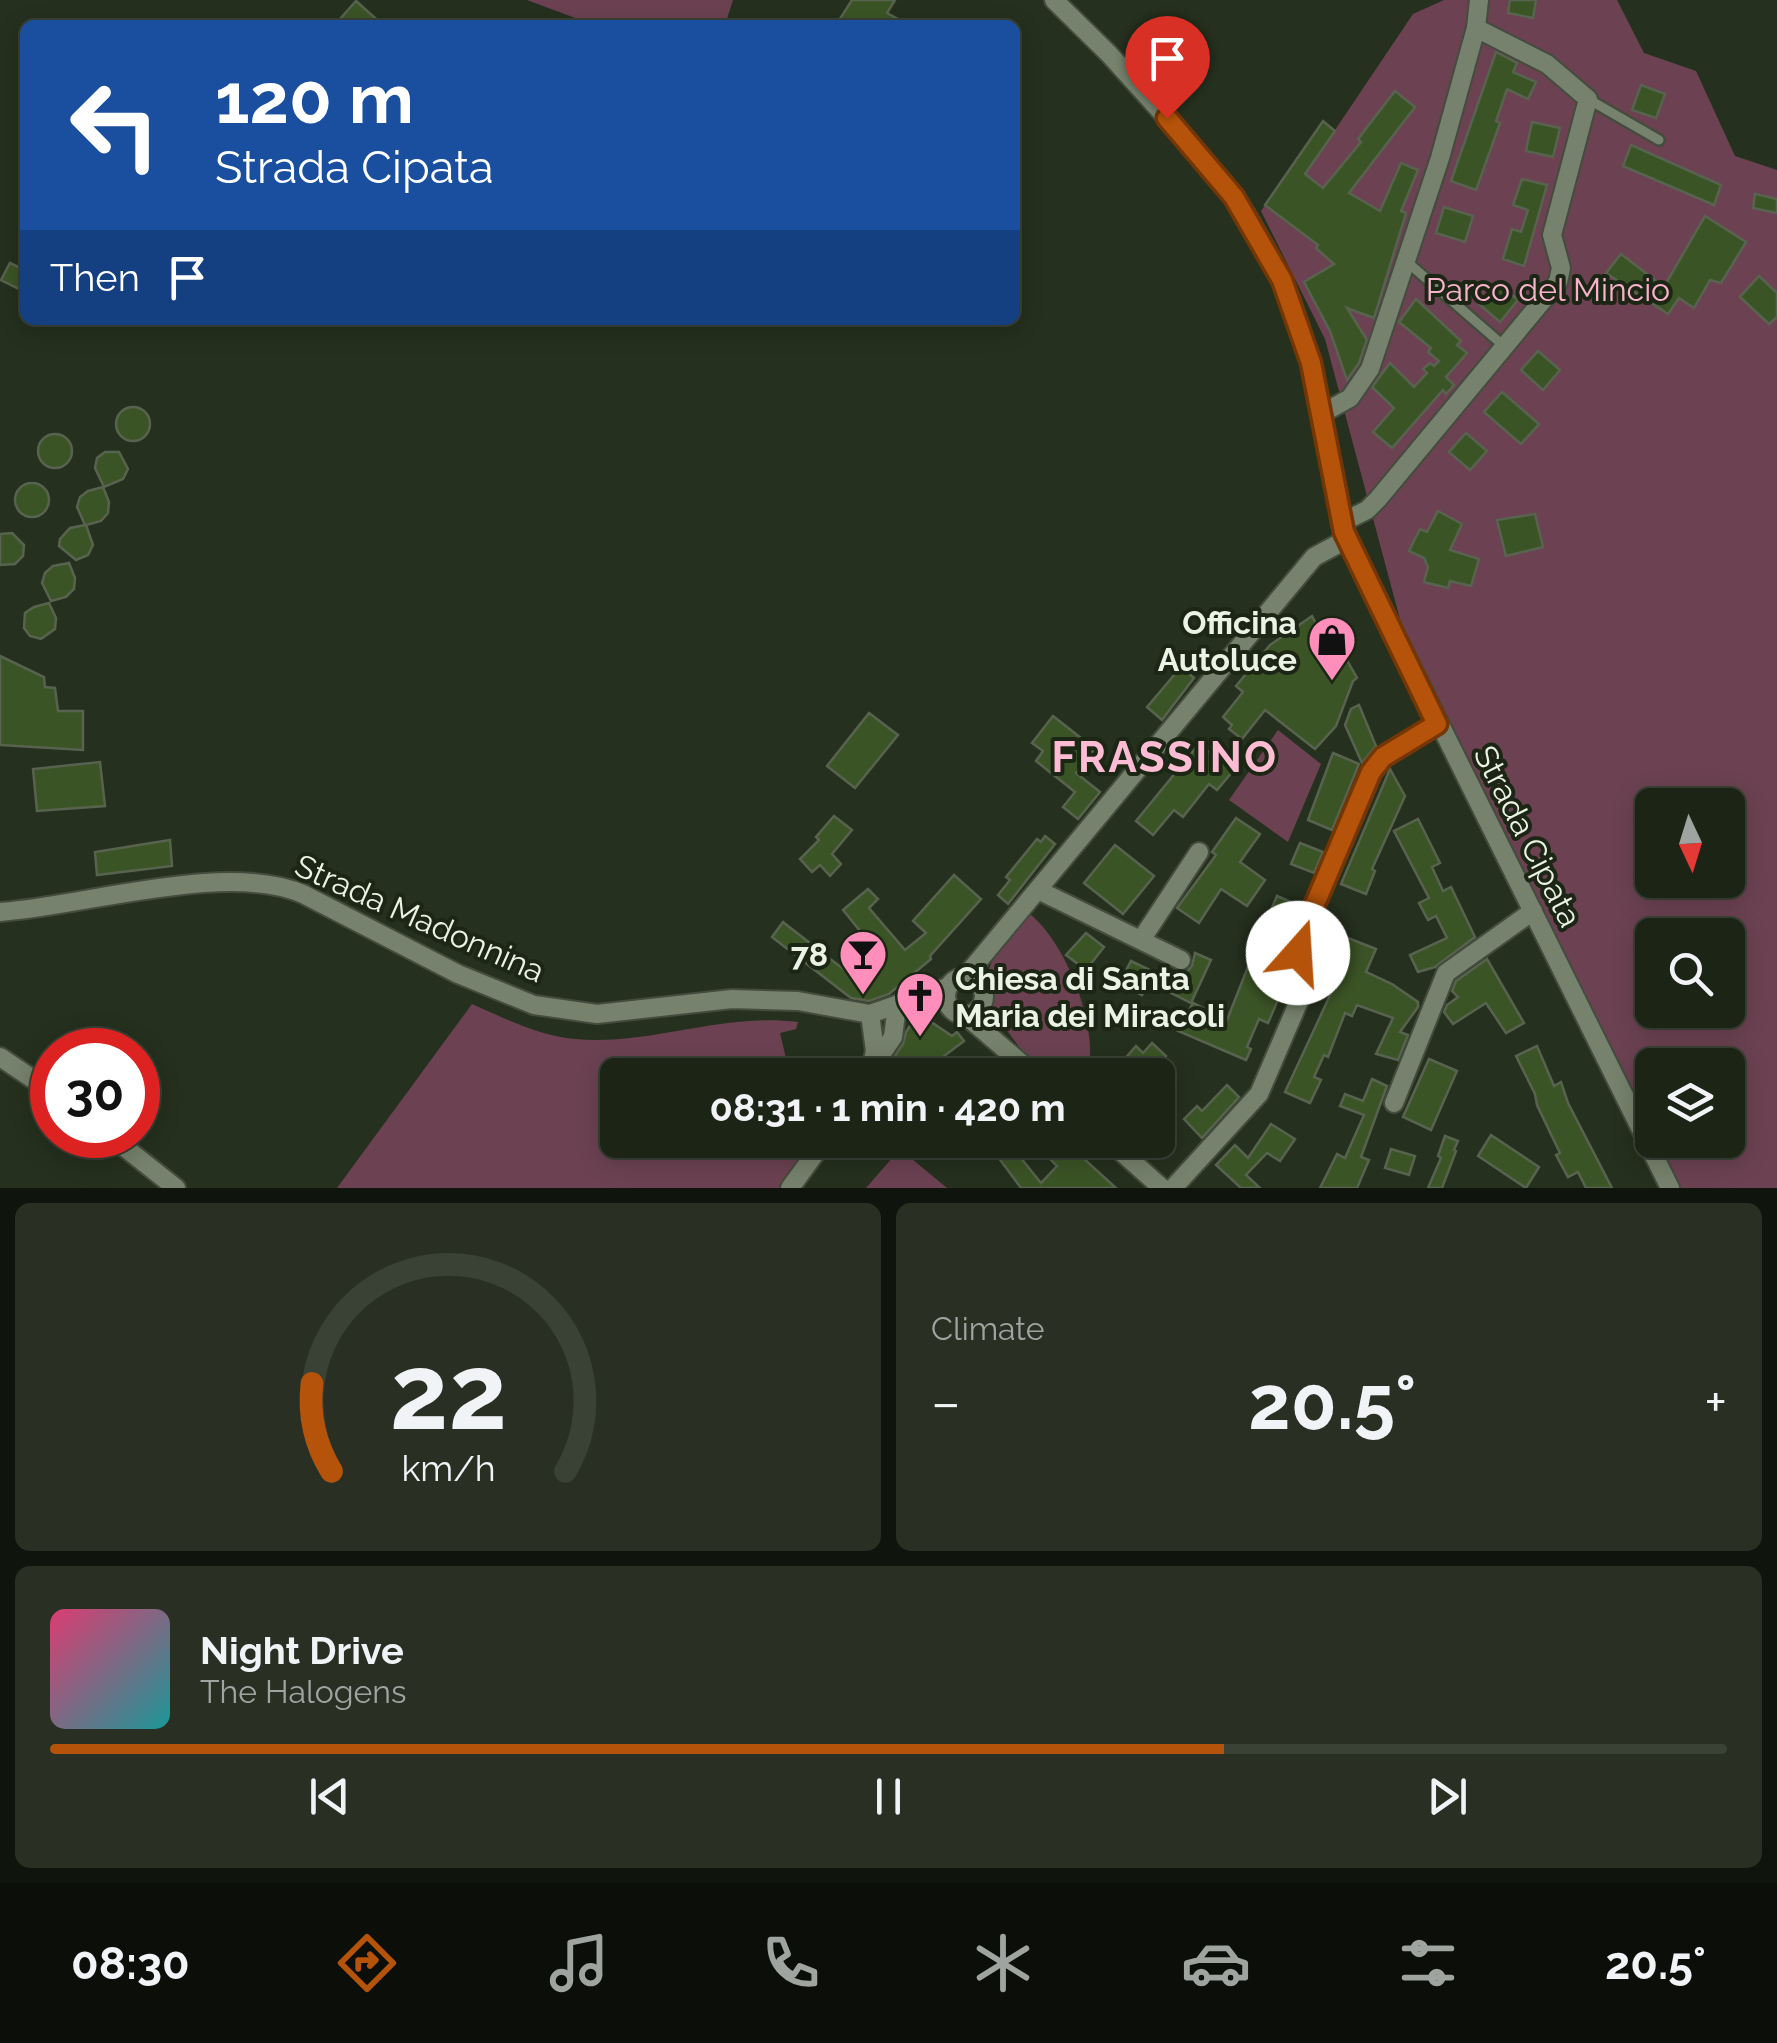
<!DOCTYPE html>
<html lang="en">
<head>
<meta charset="utf-8">
<style>
  :root { --surface:#1c2416; --page:#293023; --text:#f1f3f6; --muted:#a0a4a1; --line:#3a4135; --accent:#b45309 }
  body { margin:0; font-family:Raleway,sans-serif; background:var(--page); color:var(--text); height:100vh; display:flex; flex-direction:column; font-size:38px; white-space:nowrap }
  * { box-sizing:border-box; margin:0 }
  p { font-size:32px; color:var(--muted) }
  .icon { flex:none; width:55px; height:55px; fill:none; stroke:currentColor; stroke-width:2; stroke-linecap:round; stroke-linejoin:round }
  .map { position:relative; height:1188px; overflow:hidden }
  .side { display:flex; flex-direction:column; gap:15px; padding:15px; background:#0f140c; flex:1 }
  .side>* { flex:none }
  .hud { position:absolute; left:20px; top:20px; width:1000px; height:305px; border-radius:15px; box-shadow:0 5px 25px #0003,0 0 0 2px var(--line); background:#1a4fa0; color:#fff; overflow:hidden }
  .needle { width:65px; rotate:176deg }
  .controls { position:absolute; left:1635px; top:788px; display:grid; gap:20px }
  .controls a { display:grid; place-items:center; width:110px; height:110px; border-radius:15px; background:var(--surface); box-shadow:0 5px 25px #0003,0 0 0 2px var(--line); font-size:50px }
  .speed { position:absolute; left:30px; top:1028px; display:flex; gap:20px; font-size:50px; font-weight:700; text-align:center }
  .speed>* { display:grid; place-content:center; width:130px; height:130px; border-radius:50%; background:var(--surface); box-shadow:0 5px 25px #0003,0 0 0 2px var(--line); line-height:1 }
  .speed .limit { border:15px solid #d22; background:#fff; color:#111 }
  .pin { position:absolute; display:grid; place-items:center; width:85px; height:85px; color:#fff; margin:-102px -42px; border-radius:50% 50% 50% 0; rotate:-45deg; box-shadow:0 0 10px #0007 }
  .pin .icon { rotate:45deg }
  .me { position:absolute; width:110px; margin:-55px; rotate:19deg; stroke-linejoin:round; filter:drop-shadow(0 0 8px #0008) }
  .turn { display:flex; align-items:center; gap:35px; height:210px; padding:0 30px; font-size:45px }
  .turn .icon { width:130px; height:130px; stroke-width:2.5 }
  .turn b { display:block; font-size:70px; line-height:85px }
  .then { display:flex; align-items:center; height:95px; padding:0 30px; background:#0003; gap:20px; font-size:38px }
  .big { font-size:75px; font-weight:700; line-height:1.1 }
  .side .tile { flex:1; display:flex; flex-direction:column; justify-content:center; gap:15px; min-width:0; padding:0 35px; border-radius:15px; background:var(--page) }
  .side .dial { align-items:center; gap:0 }
  .dial svg { height:260px; overflow:visible; fill:none; stroke:var(--line); stroke-width:7; stroke-linecap:round; text-anchor:middle }
  .dial text { fill:var(--text); stroke:none }
  .song { display:flex; align-items:center; gap:30px }
  .cover { width:120px; height:120px; border-radius:15px; background:linear-gradient(135deg,hsl(340 70% 55%),hsl(180 70% 35%)) }
  .played { height:10px; border-radius:5px; background:linear-gradient(90deg,var(--accent) 70%,var(--line) 70%) }
  .keys { display:flex; justify-content:space-around; direction:ltr }
  .heat { display:flex; justify-content:space-between; align-items:center; font-size:55px; direction:ltr }
  .side .tiles { flex:1; display:grid; gap:15px; grid-template-columns:1fr 1fr }
  .tile:last-child { grid-column:span 2 }
  .trip { position:absolute; left:600px; top:1058px; width:575px; height:100px; border-radius:15px; background:var(--surface); box-shadow:0 5px 25px #0003,0 0 0 2px var(--line); font-weight:700; line-height:100px; text-align:center }
  .tabs { display:flex; height:160px; justify-content:space-around; align-items:center; background:#0b0e09; color:var(--muted) }
  .tabs .icon { width:70px; height:70px }
  .tabs .selected { color:var(--accent) }
  .tabs b { font-size:45px; color:var(--text) }
  .map>svg:first-child { display:block }
  .green { fill:#6c4252; fill-rule:evenodd }
  .building { fill:#3b5425; stroke:#58634f; stroke-width:2.5 }
  .lines { fill:none; stroke-linecap:round; stroke-linejoin:round }
  .lane-casing { stroke:#434c3d; stroke-width:14 }
  .street-casing { stroke:#434c3d; stroke-width:22 }
  .lane { stroke:#76826d; stroke-width:9 }
  .street { stroke:#76826d; stroke-width:18 }
  .route-casing { stroke:#753606; stroke-width:25 }
  .route { stroke:#b45309; stroke-width:18 }
  .labels { text-anchor:middle; dominant-baseline:central; stroke-width:8; stroke-linejoin:round; paint-order:stroke }
  .park-label { font-size:32px; fill:#f8b2cb; stroke:#1c2614 }
  .poi-label { font-size:32px; font-weight:bold; fill:#ebf2e6; stroke:#1c2614; text-anchor:end }
  .street-label { font-size:32px; fill:#ebf2e6; stroke:#1c2614 }
  .district-label { font-size:42px; font-weight:bold; letter-spacing:2.5px; fill:#fdbcd3; stroke:#1c2614 }
</style>
</head>
<body>
<div class="map">
<svg width="1777" height="1188" viewBox="0 0 1777 1188">
  <rect width="100%" height="100%" fill="#25301e"/>
  <g class="green">
    <polygon points="527,0 733,0 725,25 594,25"/>
    <path d="M1444,0H1617L1644,53L1696,71L1735,156L1777,170V1188H1668L1399,624L1401,623L1325,339L1261,211L1323,121L1335,130L1413,14ZM1652,805H1728V880H1652ZM1652,935H1728V1010H1652ZM1652,1065H1728V1140H1652Z"/>
    <polygon points="1278,730 1321,764 1288,842 1229,800"/>
    <path d="M1029,913C1067,944 1099,1026 1088,1075H1046C1023,1055 981,1005 988,973C993,950 1014,930 1029,913Z"/>
    <path d="M472,1004C504,1018 539,1036 575,1039C650,1046 722,1012 798,1022L796,1029L780,1033L790,1075H618V1140H817L780,1188H337Z"/>
    <polygon points="900,1149 947,1188 866,1188"/>
  </g>
  <g class="building">
    <polygon points="852,0 895,0 887,13 909,25 836,25"/>
    <polygon points="1510,0 1536,0 1533,18 1508,13"/>
    <polygon points="356,1 383,25 346,25 340,19"/>
    <polygon points="1496,52 1517,63 1513,72 1536,82 1528,99 1507,89 1496,121 1500,123 1476,190 1451,181"/>
    <polygon points="1641,85 1665,94 1656,118 1632,110"/>
    <polygon points="1395,91 1415,107 1349,193 1380,211 1401,163 1418,170 1401,211 1406,213 1374,318 1347,308 1367,340 1359,363 1347,380 1330,331 1304,282 1334,264 1316,248 1318,245 1265,205 1323,121 1335,131 1305,174 1323,188 1361,142 1358,139"/>
    <polygon points="1532,122 1560,128 1553,157 1526,151"/>
    <polygon points="1631,145 1721,185 1714,205 1623,166"/>
    <polygon points="1522,179 1547,185 1524,266 1503,259 1512,229 1521,232 1528,210 1513,205"/>
    <polygon points="1755,194 1777,199 1777,213 1753,208"/>
    <polygon points="1444,207 1473,216 1465,242 1436,233"/>
    <polygon points="1705,216 1746,242 1721,283 1710,280 1694,308 1679,298 1668,314 1606,273 1621,254 1664,287"/>
    <polygon points="10,263 25,270 25,292 1,280"/>
    <polygon points="1759,276 1777,293 1777,317 1769,324 1740,297"/>
    <polygon points="1497,282 1518,300 1500,322 1479,304"/>
    <polygon points="1416,299 1461,341 1457,345 1467,353 1446,377 1454,385 1446,394 1443,390 1392,448 1373,432 1394,408 1372,387 1390,363 1414,387 1427,373 1423,369 1430,363 1434,366 1439,361 1428,352 1431,348 1399,322"/>
    <polygon points="1538,351 1560,370 1543,390 1521,370"/>
    <polygon points="1502,392 1539,424 1521,444 1484,412"/>
    <circle cx="133" cy="424" r="17"/>
    <polygon points="1466,433 1487,451 1470,470 1449,452"/>
    <circle cx="55" cy="451" r="17"/>
    <polygon points="105,452 119,452 128,469 123,479 104,487 95,468 97,458"/>
    <circle cx="32" cy="500" r="17"/>
    <polygon points="103,487 109,502 108,513 101,521 86,525 93,545 88,555 76,560 59,546 60,539 70,528 85,525 77,507 80,497 88,491"/>
    <polygon points="1438,511 1462,524 1450,550 1479,559 1471,586 1450,581 1448,588 1424,582 1428,567 1424,558 1409,551 1420,529 1427,532"/>
    <polygon points="1535,514 1543,547 1506,556 1497,520"/>
    <polygon points="12,533 24,545 23,556 15,564 0,565 0,534"/>
    <polygon points="69,563 75,578 74,589 66,597 51,601 42,583 45,573 53,566"/>
    <polygon points="49,603 56,618 55,629 41,639 30,636 24,628 25,613 34,607"/>
    <polygon points="1312,616 1331,652 1340,648 1357,678 1353,681 1336,726 1315,749 1265,710 1242,739 1229,729 1232,725 1223,717 1243,692 1236,686 1270,645"/>
    <polygon points="0,656 44,677 45,687 55,688 58,711 83,711 83,750 0,745"/>
    <polygon points="1181,667 1194,678 1162,720 1147,707"/>
    <polygon points="1359,705 1376,746 1362,763 1345,725 1351,709"/>
    <polygon points="869,713 898,735 855,788 827,766"/>
    <polygon points="1053,716 1095,749 1076,773 1100,792 1078,819 1063,807 1075,792 1036,761 1043,751 1032,743"/>
    <polygon points="1199,744 1233,771 1217,790 1209,784 1183,817 1174,810 1153,835 1136,821"/>
    <polygon points="1333,753 1359,764 1332,830 1308,820"/>
    <polygon points="100,762 105,806 37,811 33,769"/>
    <polygon points="1390,769 1405,796 1372,869 1375,871 1366,894 1341,884"/>
    <polygon points="834,816 852,830 832,854 841,864 830,876 820,865 812,872 800,859 819,840 816,837"/>
    <polygon points="1236,818 1260,834 1240,862 1265,880 1247,906 1221,889 1199,923 1177,908 1216,855 1212,852"/>
    <polygon points="1418,819 1440,863 1432,867 1443,891 1451,887 1475,937 1435,967 1418,972 1410,955 1447,938 1436,916 1428,920 1419,903 1429,898 1394,831"/>
    <polygon points="1045,836 1055,844 1008,904 998,895 1010,880 1006,877 1037,839 1041,842"/>
    <polygon points="170,840 172,866 97,875 95,852"/>
    <polygon points="1300,843 1323,852 1314,873 1291,864"/>
    <polygon points="1115,845 1154,876 1123,914 1084,883"/>
    <polygon points="954,875 981,899 930,956 931,959 889,994 869,1001 851,998 772,937 783,922 856,979 882,958 843,910 868,889 878,899 869,908 905,950 926,933 913,921"/>
    <polygon points="1277,896 1300,906 1288,933 1265,924"/>
    <polygon points="1330,931 1376,949 1366,972 1392,984 1418,1002 1418,1007 1400,1032 1408,1035 1398,1060 1376,1054 1393,1018 1357,1005 1352,1016 1345,1013 1328,1057 1324,1055 1314,1077 1321,1080 1310,1103 1285,1092 1346,961 1321,951"/>
    <polygon points="1086,933 1104,947 1086,970 1066,955"/>
    <polygon points="1255,949 1272,956 1269,963 1290,972 1268,1023 1259,1019 1247,1047 1251,1049 1246,1060 1178,1031 1193,1003 1227,1020"/>
    <polygon points="1195,953 1211,960 1191,1003 1171,993 1180,972 1186,973 1192,966"/>
    <polygon points="1487,959 1524,1023 1506,1033 1486,1003 1453,1024 1444,1012 1447,1005 1458,997 1452,991 1456,981"/>
    <polygon points="1131,961 1154,972 1142,995 1119,984"/>
    <polygon points="918,1013 952,1036 957,1032 964,1041 919,1075 882,1075 903,1044 906,1032"/>
    <polygon points="1152,1043 1166,1056 1149,1075 1134,1075 1121,1063 1136,1046 1143,1053"/>
    <polygon points="1537,1046 1554,1086 1561,1082 1568,1103 1612,1188 1586,1188 1578,1172 1568,1177 1556,1155 1560,1153 1537,1105 1535,1094 1516,1056"/>
    <polygon points="1429,1059 1457,1071 1431,1130 1403,1117"/>
    <polygon points="1372,1079 1387,1086 1361,1157 1369,1160 1357,1188 1320,1188 1337,1154 1345,1158 1364,1115 1340,1106 1345,1094 1363,1101"/>
    <polygon points="1227,1085 1239,1097 1202,1138 1184,1119 1197,1106 1202,1111"/>
    <polygon points="1271,1124 1295,1139 1280,1161 1267,1153 1246,1175 1260,1188 1241,1188 1216,1165 1235,1145 1248,1158"/>
    <polygon points="1491,1135 1539,1167 1526,1188 1478,1156"/>
    <polygon points="1445,1136 1458,1141 1454,1150 1456,1151 1442,1188 1428,1188 1441,1158 1438,1156"/>
    <polygon points="1048,1140 1075,1140 1088,1153 1083,1158 1116,1188 1021,1188 995,1153 1008,1142 1041,1183 1057,1166 1049,1158 1057,1148"/>
    <polygon points="1391,1149 1415,1156 1409,1175 1385,1168"/>
  </g>
  <g class="lines">
    <g class="lane-casing">
      <g id="lane">
        <polyline points="1588,99 1659,140"/>
        <polyline points="1406,261 1505,347"/>
      </g>
    </g>
    <g class="street-casing">
      <g id="street">
        <polyline points="1054,0 1109,54 1201,156 1246,214 1272,260 1291,301 1311,363 1345,533 1670,1188"/>
        <polyline points="1323,413 1350,398 1370,369 1440,158 1476,28 1479,0"/>
        <polyline points="1343,522 1367,510 1378,499 1558,282 1561,268 1552,235 1588,99 1547,64 1476,28"/>
        <polyline points="1038,890 1181,960"/>
        <path d="M0,912C85,906 226,861 303,894L458,974L534,1005L597,1014L732,999L798,1001L870,1014L948,987"/>
        <polyline points="1141,940 1199,852"/>
        <circle cx="965" cy="996" r="19"/>
        <polyline points="965,977 1314,557 1347,539"/>
        <polyline points="870,1014 875,1051 871,1068"/>
        <polyline points="965,1015 1035,1075"/>
        <polyline points="0,1057 52,1092"/>
        <polyline points="867,1075 893,1037 897,1006"/>
        <polyline points="1394,1103 1446,973 1533,911"/>
        <polyline points="109,1135 176,1188"/>
        <polyline points="1108,1140 1162,1188"/>
        <polyline points="790,1188 825,1140"/>
        <polyline points="1173,1188 1259,1094 1305,987 1298,944 1371,772 1383,757 1437,724"/>
      </g>
    </g>
    <use href="#lane" class="lane"/>
    <use href="#street" class="street"/>
  </g>
  <g class="lines">
    <g class="route-casing">
      <polyline id="route" points="1167,118 1234,197 1282,280 1311,363 1344,532 1437,724 1383,757 1371,772 1298,944 1298,953"/>
    </g>
    <use href="#route" class="route"/>
  </g>
  <defs>
    <g id="shop-pin" transform="scale(2.5)"><path d="M0 17L-7.5 6A9.5 9.5 0 1 1 7.5 6Z" fill="#ff8ebb" stroke="#1c2614"/><path d="M-5-2.5h2.3a2.7 3.5 0 0 1 5.4 0H5L5.5 6h-11ZM-1.5-2.5h3a1.5 2.3 0 0 0-3 0Z" fill="#111"/></g>
    <g id="bar-pin" transform="scale(2.5)"><path d="M0 17L-7.5 6A9.5 9.5 0 1 1 7.5 6Z" fill="#ff8ebb" stroke="#1c2614"/><path d="M-6-5H6L.8 .8V4.5H3.5V6h-7V4.5H-.8V.8Z" fill="#111"/></g>
    <g id="church-pin" transform="scale(2.5)"><path d="M0 17L-7.5 6A9.5 9.5 0 1 1 7.5 6Z" fill="#ff8ebb" stroke="#1c2614"/><path d="M-1.2-6h2.4v3.5h3.3v2.4h-3.3V6h-2.4V-.1h-3.3v-2.4h3.3Z" fill="#111"/></g>
  </defs>
  <g fill-rule="evenodd">
    <use href="#shop-pin" x="1332" y="640"/>
    <use href="#bar-pin" x="863" y="954"/>
    <use href="#church-pin" x="920" y="996"/>
  </g>
  <g class="labels">
    <g class="park-label">
      <text x="1548" y="289">Parco del Mincio</text>
    </g>
    <g class="poi-label">
      <text x="1297" y="622">Officina<tspan x="1297" dy="37">Autoluce</tspan></text>
      <text x="828" y="954">78</text>
      <text x="955" y="978" text-anchor="start">Chiesa di Santa<tspan x="955" dy="37">Maria dei Miracoli</tspan></text>
    </g>
    <g class="street-label">
      <text transform="translate(1528 836) rotate(63)">Strada Cipata</text>
      <text transform="translate(420 918) rotate(24)">Strada Madonnina</text>
    </g>
    <g class="district-label">
      <text x="1165" y="757">FRASSINO</text>
    </g>
  </g>
</svg>
<div class="controls">
<a><svg class="needle" viewBox="-14 -14 28 28"><path d="M0-13l5 13h-10z" fill="#e53935"/><path d="M0 13l5-13h-10z" fill="#a0a4a1"/></svg></a>
<a><svg class="icon" aria-label="search" viewBox="0 0 24 24"><circle cx="10" cy="10" r="6"/><path d="M15 15l6 6"/></svg></a>
<a><svg class="icon" aria-label="layers" viewBox="0 0 24 24"><path d="M12 4l9 5-9 5-9-5zM3 14l9 5 9-5"/></svg></a>
</div>
<div class="speed"><div class="limit">30</div></div>
<div class="pin" style="left:1167px;top:118px;background:#d93025"><svg class="icon" aria-label="arrive" viewBox="0 0 24 24"><path d="M6 21V4h12l-3 4 3 4H6"/></svg></div>
<svg class="me" style="left:1298px;top:953px" viewBox="-20 -20 40 40"><circle r="19" fill="#fff"/><path d="M0-13L10 11 0 6-10 11z" fill="#b45309"/></svg>
<div class="trip">08:31 · 1 min · 420 m</div>
<div class="hud">
<div class="turn"><svg class="icon" aria-label="left" viewBox="0 0 24 24"><path d="M17 20v-9H6M10 6l-5 5 5 5"/></svg><div><b>120 m</b>Strada Cipata</div></div>
<div class="then">Then<svg class="icon" aria-label="arrive" viewBox="0 0 24 24"><path d="M6 21V4h12l-3 4 3 4H6"/></svg></div>
</div>
</div>
<section class="side">
<div class="tiles">
<div class="tile dial"><svg viewBox="0 0 100 80">
<path d="M14 69A42 42 0 1 1 86 69"/>
<path d="M14 69A42 42 0 0 1 8 42" stroke="#b45309"/>
<text x="50" y="56" font-size="32" font-weight="700">22</text>
<text x="50" y="72" font-size="11">km/h</text>
</svg></div>
<div class="tile"><p>Climate</p>
<div class="heat"><a>−</a><b class="big">20.5°</b><a>+</a></div>
</div>
<div class="tile">
<div class="song"><i class="cover"></i><div><b>Night Drive</b><p>The Halogens</p></div></div>
<div class="played"></div>
<div class="keys"><svg class="icon" aria-label="previous" viewBox="0 0 24 24"><path d="M18 5L8 12l10 7zM5 5v14"/></svg><svg class="icon" aria-label="pause" viewBox="0 0 24 24"><path d="M8 5v14M16 5v14"/></svg><svg class="icon" aria-label="next" viewBox="0 0 24 24"><path d="M6 5l10 7-10 7zM19 5v14"/></svg></div>
</div>
</div>
</section>
<nav class="tabs">
<b>08:30</b>
<svg class="icon selected" aria-label="directions" viewBox="0 0 24 24"><path d="M12 3l9 9-9 9-9-9zM9 14v-3h6M13 9l2 2-2 2"/></svg>
<svg class="icon" aria-label="music" viewBox="0 0 24 24"><path d="M9 18V5l10-2v13"/><circle cx="6" cy="18" r="3"/><circle cx="16" cy="16" r="3"/></svg>
<svg class="icon" aria-label="phone" viewBox="0 0 24 24"><path d="M5 4h4l2 5-3 2q2 4 5 5l2-3 5 2v4C11 20 4 13 5 4z"/></svg>
<svg class="icon" aria-label="climate" viewBox="0 0 24 24"><path d="M12 3v18M4 7l16 10M4 17L20 7"/></svg>
<svg class="icon" aria-label="car" viewBox="0 0 24 24"><path d="M5 17H2v-5l4-1 3-4h7l3 4 3 1v5h-3M9 17h6M6 11h13"/><circle cx="7" cy="17" r="2"/><circle cx="17" cy="17" r="2"/></svg>
<svg class="icon" aria-label="filters" viewBox="0 0 24 24"><path d="M4 7h16M4 17h16"/><circle cx="9" cy="7" r="2"/><circle cx="15" cy="17" r="2"/></svg>
<b>20.5°</b>
</nav>
</body>
</html>
